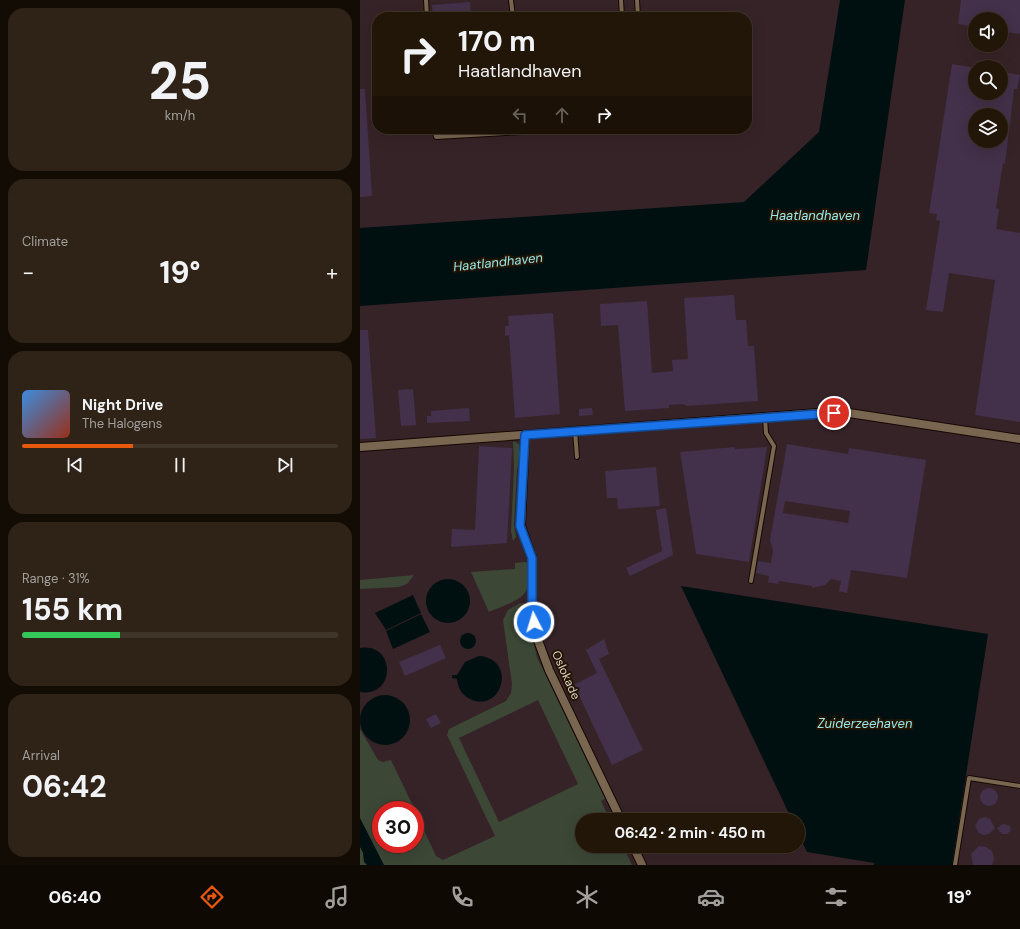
<!DOCTYPE html>
<html lang="en">
<head>
<meta charset="utf-8">
<style>
  :root { --surface:#221608; --page:#2e2316; --text:#f1f3f6; --muted:#a29f9c; --line:#3f3529; --accent:#ea580c }
  body { margin:0; font-family:"DM Sans",sans-serif; background:var(--page); color:var(--text); height:100vh; display:flex; flex-direction:column; font-size:15px; white-space:nowrap }
  * { box-sizing:border-box; margin:0 }
  p { font-size:13px; color:var(--muted) }
  .icon { flex:none; width:22px; height:22px; fill:none; stroke:currentColor; stroke-width:2; stroke-linecap:round; stroke-linejoin:round }
  .map { position:relative; flex:1; overflow:hidden }
  .sheet { display:flex; flex-direction:column; gap:8px; padding:8px; background:#130c04; width:360px }
  .sheet>* { flex:none }
  .top-card { position:absolute; left:12px; top:12px; width:380px; height:122px; border-radius:16px; box-shadow:0 4px 16px #0002,0 0 0 1px var(--line); background:#221608; color:var(--text); overflow:hidden }
  .buttons { position:absolute; left:608px; top:12px; display:grid; gap:8px }
  .buttons a { display:grid; place-items:center; width:40px; height:40px; border-radius:50%; background:var(--surface); box-shadow:0 4px 16px #0002,0 0 0 1px var(--line); font-size:20px }
  .speed { position:absolute; left:12px; top:801px; display:flex; gap:8px; font-size:20px; font-weight:700; text-align:center }
  .speed>* { display:grid; place-content:center; width:52px; height:52px; border-radius:50%; background:var(--surface); box-shadow:0 4px 16px #0002,0 0 0 1px var(--line); line-height:1 }
  .speed .limit { border:6px solid #d22; background:#fff; color:#111 }
  .pin { position:absolute; display:grid; place-items:center; width:34px; height:34px; color:#fff; margin:-17px; border:2px solid #fff; border-radius:50%; box-shadow:0 1px 4px #0007 }
  .me { position:absolute; width:44px; margin:-22px; rotate:355deg; stroke-linejoin:round; filter:drop-shadow(0 0 3px #0008) }
  .turn { display:flex; align-items:center; gap:14px; height:84px; padding:0 20px; font-size:18px }
  .turn .icon { width:52px; height:52px; stroke-width:2.5 }
  .turn b { display:block; font-size:28px; line-height:34px }
  .lanes { display:flex; align-items:center; height:38px; padding:0 20px; background:#0003; justify-content:center; gap:20px; direction:ltr }
  .lanes .off { opacity:.35 }
  .big { font-size:30px; font-weight:700; line-height:1.1 }
  .sheet .card { flex:1; display:flex; flex-direction:column; justify-content:center; gap:6px; min-width:0; padding:0 14px; border-radius:16px; background:var(--page) }
  .sheet .dial { align-items:center; gap:0 }
  .dial b { font-size:52px; line-height:1 }
  .song { display:flex; align-items:center; gap:12px }
  .cover { width:48px; height:48px; border-radius:6px; background:linear-gradient(135deg,hsl(210 70% 55%),hsl(10 70% 35%)) }
  .played { height:4px; border-radius:2px; background:linear-gradient(90deg,var(--accent) 35%,var(--line) 35%) }
  .keys { display:flex; justify-content:space-around; direction:ltr }
  .heat { display:flex; justify-content:space-between; align-items:center; font-size:22px; direction:ltr }
  .charge { height:6px; border-radius:3px; background:linear-gradient(90deg,#34c759 31%,var(--line) 0) }
  .trip { position:absolute; left:215px; top:813px; width:230px; height:40px; border-radius:20px; background:var(--surface); box-shadow:0 4px 16px #0002,0 0 0 1px var(--line); font-weight:700; line-height:40px; text-align:center }
  .tabs { display:flex; height:64px; justify-content:space-around; align-items:center; background:#0e0903; color:var(--muted) }
  .tabs .icon { width:28px; height:28px }
  .tabs .selected { color:var(--accent) }
  .tabs b { font-size:18px; color:var(--text) }
  main { display:flex; flex:1; min-height:0 }
  .map>svg:first-child { display:block }
  .industrial { fill:#362328; fill-rule:evenodd }
  .green { fill:#3c4736; fill-rule:evenodd }
  .water { fill:#001011 }
  .building { fill:#43304a; fill-rule:evenodd }
  .lines { fill:none; stroke-linecap:round; stroke-linejoin:round }
  .lane-casing { stroke:#160800; stroke-width:6 }
  .street-casing { stroke:#160800; stroke-width:10 }
  .lane { stroke:#786650; stroke-width:4 }
  .street { stroke:#786650; stroke-width:8 }
  .route-casing { stroke:#114b97; stroke-width:10 }
  .route { stroke:#1a73e8; stroke-width:7 }
  .labels { text-anchor:middle; dominant-baseline:central; stroke-width:4; stroke-linejoin:round; paint-order:stroke }
  .street-label { font-size:12px; fill:#dfd4c8; stroke:#241502 }
  .water-label { font-size:13px; font-style:italic; fill:#96e8ea; stroke:#241502 }
</style>
</head>
<body>
<main>
<section class="sheet">
<div class="card dial"><b>25</b><p>km/h</p></div>
<div class="card"><p>Climate</p>
<div class="heat"><a>−</a><b class="big">19°</b><a>+</a></div>
</div>
<div class="card">
<div class="song"><i class="cover"></i><div><b>Night Drive</b><p>The Halogens</p></div></div>
<div class="played"></div>
<div class="keys"><svg class="icon" aria-label="previous" viewBox="0 0 24 24"><path d="M18 5L8 12l10 7zM5 5v14"/></svg><svg class="icon" aria-label="pause" viewBox="0 0 24 24"><path d="M8 5v14M16 5v14"/></svg><svg class="icon" aria-label="next" viewBox="0 0 24 24"><path d="M6 5l10 7-10 7zM19 5v14"/></svg></div>
</div>
<div class="card"><p>Range · 31%</p><b class="big">155 km</b><div class="charge"></div></div>
<div class="card"><p>Arrival</p><b class="big">06:42</b></div>
</section>
<div class="map">
<svg width="660" height="865" viewBox="0 0 660 865">
  <rect width="100%" height="100%" fill="#2e1e0a"/>
  <path class="industrial" d="M0,0H660V865H42L55,844V810H21L0,782ZM17,17H387V129H17ZM615,19H641V45H615ZM615,67H641V93H615ZM615,115H641V141H615ZM222,820H438V846H222Z"/>
  <g class="green">
    <path d="M153,441L159,444C162,451 161,461 157,469L154,525L156,537L153,541L151,531L154,468Z"/>
    <path d="M164,562L169,563C168,571 169,582 167,589C163,601 139,607 129,612L111,572L155,569V563Z"/>
    <polygon points="54,575 47,584 39,587 0,589 0,580"/>
    <path d="M160,603H164L167,606L170,628L177,657L245,799L241,801L250,820H222V846H263L272,865H0V729L18,760L23,762L31,760L55,810H21V844H55V811L76,856L83,860L135,836L87,735L89,729L146,701L151,693L152,684L143,620L148,610ZM178,700L218,784L139,822L99,738Z"/>
  </g>
  <g class="water">
    <polygon points="480,0 545,0 506,270 0,306 0,228 384,202 459,132"/>
    <circle cx="88" cy="601" r="22"/>
    <polygon points="321,586 628,634 592,865 514,865 514,863 447,852 438,833 438,820 432,820"/>
    <polygon points="53,595 61,613 26,630 15,613"/>
    <polygon points="61,614 70,632 33,649 26,631"/>
    <circle cx="108" cy="641" r="8"/>
    <path d="M0,648C36,642 36,698 0,692Z"/>
    <path d="M119,656C158,659 142,714 110,699C101,695 98,687 97,679L92,678V675H97L105,662Z"/>
    <circle cx="25" cy="720" r="25"/>
    <polygon points="0,818 24,865 7,865 4,862 3,853 0,847"/>
  </g>
  <g class="building">
    <polygon points="601,0 660,0 660,34 641,31 641,19 615,19 615,27 598,24"/>
    <polygon points="110,2 111,17 73,17 72,5"/>
    <path d="M592,64L615,68V93H641V72L660,75L657,89H654L645,164L643,163L636,208L639,209L636,229L660,233V422L615,415L635,280L589,273L583,312L566,310L580,221L576,220L577,214L569,213ZM615,115H641V141H615Z"/>
    <polygon points="0,89 5,89 12,196 0,197"/>
    <polygon points="374,295 376,320 386,320 388,346 394,346 398,401 327,406 323,404 309,405 309,408 265,411 258,325 241,326 240,304 287,301 292,373 313,371 312,360 328,359 324,298"/>
    <polygon points="193,313 200,414 155,418 149,335 145,336 145,326 149,326 148,316"/>
    <polygon points="0,330 8,330 16,438 0,439"/>
    <polygon points="53,389 56,425 41,426 38,390"/>
    <polygon points="109,408 110,421 67,423 67,416 71,416 71,411"/>
    <polygon points="232,408 233,415 219,416 219,409"/>
    <path d="M427,444L488,454L489,448L566,460L547,578L491,570L487,593L479,591L481,581L471,579L465,585L452,588V586L419,581L418,584L408,582L409,576L396,573L398,561L411,563L413,550L410,540ZM425,501L490,511L488,523L423,513Z"/>
    <polygon points="119,446 152,448 147,543 91,547 92,529 115,530"/>
    <polygon points="375,447 375,449 407,447 389,562 336,554 320,452"/>
    <polygon points="296,467 300,506 258,509 257,498 247,498 245,471"/>
    <polygon points="306,508 313,555 270,576 266,568 302,551 296,510"/>
    <polygon points="244,639 249,654 239,659 283,750 252,765 214,685 237,673 226,650"/>
    <polygon points="80,645 86,658 45,676 39,662"/>
    <polygon points="76,714 81,723 71,728 66,719"/>
    <circle cx="629" cy="797" r="9"/>
    <polygon points="625,817 630,819 635,828 629,834 624,835 619,833 615,826 619,819"/>
    <polygon points="643,824 650,826 651,831 647,834 642,834 637,828"/>
    <polygon points="619,846 626,847 632,851 634,858 632,865 613,865 611,854"/>
  </g>
  <g class="lines">
    <g class="lane-casing">
      <g id="lane">
        <polyline points="66,0 67,17"/>
        <polyline points="151,0 153,17"/>
        <polyline points="261,0 262,17"/>
        <polyline points="277,0 278,17"/>
        <polyline points="75,129 76,137 162,132 161,129"/>
        <polyline points="162,132 208,129"/>
        <polyline points="215,431 217,457"/>
        <polyline points="391,581 414,446 406,433 405,417"/>
        <polyline points="595,865 609,778 660,786"/>
      </g>
    </g>
    <g class="street-casing">
      <g id="street">
        <polyline points="165,435 161,526 172,558 172,609 176,635 189,670 261,820"/>
        <polyline points="0,447 458,413 489,413 660,439"/>
        <polyline points="273,846 282,865"/>
      </g>
    </g>
    <use href="#lane" class="lane"/>
    <use href="#street" class="street"/>
  </g>
  <g class="lines">
    <g class="route-casing">
      <polyline id="route" points="174,622 172,609 172,558 160,526 165,435 474,413"/>
    </g>
    <use href="#route" class="route"/>
  </g>
  <g class="labels">
    <g class="street-label">
      <text transform="translate(206 675) rotate(66)">Oslokade</text>
    </g>
    <g class="water-label">
      <text x="455" y="215">Haatlandhaven</text>
      <text transform="translate(138 262) rotate(-6)">Haatlandhaven</text>
      <text x="505" y="723">Zuiderzeehaven</text>
    </g>
  </g>
</svg>
<div class="buttons">
<a><svg class="icon" aria-label="sound" viewBox="0 0 24 24"><path d="M4 9h4l5-4v14l-5-4H4zM17 9q2 3 0 6"/></svg></a>
<a><svg class="icon" aria-label="search" viewBox="0 0 24 24"><circle cx="10" cy="10" r="6"/><path d="M15 15l6 6"/></svg></a>
<a><svg class="icon" aria-label="layers" viewBox="0 0 24 24"><path d="M12 4l9 5-9 5-9-5zM3 14l9 5 9-5"/></svg></a>
</div>
<div class="speed"><div class="limit">30</div></div>
<div class="pin" style="left:474px;top:413px;background:#d93025"><svg class="icon" aria-label="arrive" viewBox="0 0 24 24"><path d="M6 21V4h12l-3 4 3 4H6"/></svg></div>
<svg class="me" style="left:174px;top:622px" viewBox="-20 -20 40 40"><circle r="17" fill="#1a73e8" stroke="#fff" stroke-width="3"/><path d="M0-11L8 9 0 5-8 9z" fill="#fff"/></svg>
<div class="trip">06:42 · 2 min · 450 m</div>
<div class="top-card">
<div class="turn"><svg class="icon" aria-label="right" viewBox="0 0 24 24"><path d="M7 20v-9h11M14 6l5 5-5 5"/></svg><div><b>170 m</b>Haatlandhaven</div></div>
<div class="lanes"><svg class="icon off" aria-label="left" viewBox="0 0 24 24"><path d="M17 20v-9H6M10 6l-5 5 5 5"/></svg><svg class="icon off" aria-label="ahead" viewBox="0 0 24 24"><path d="M12 20V5M6 11l6-6 6 6"/></svg><svg class="icon" aria-label="right" viewBox="0 0 24 24"><path d="M7 20v-9h11M14 6l5 5-5 5"/></svg></div>
</div>
</div>
</main>
<nav class="tabs">
<b>06:40</b>
<svg class="icon selected" aria-label="directions" viewBox="0 0 24 24"><path d="M12 3l9 9-9 9-9-9zM9 14v-3h6M13 9l2 2-2 2"/></svg>
<svg class="icon" aria-label="music" viewBox="0 0 24 24"><path d="M9 18V5l10-2v13"/><circle cx="6" cy="18" r="3"/><circle cx="16" cy="16" r="3"/></svg>
<svg class="icon" aria-label="phone" viewBox="0 0 24 24"><path d="M5 4h4l2 5-3 2q2 4 5 5l2-3 5 2v4C11 20 4 13 5 4z"/></svg>
<svg class="icon" aria-label="climate" viewBox="0 0 24 24"><path d="M12 3v18M4 7l16 10M4 17L20 7"/></svg>
<svg class="icon" aria-label="car" viewBox="0 0 24 24"><path d="M5 17H2v-5l4-1 3-4h7l3 4 3 1v5h-3M9 17h6M6 11h13"/><circle cx="7" cy="17" r="2"/><circle cx="17" cy="17" r="2"/></svg>
<svg class="icon" aria-label="filters" viewBox="0 0 24 24"><path d="M4 7h16M4 17h16"/><circle cx="9" cy="7" r="2"/><circle cx="15" cy="17" r="2"/></svg>
<b>19°</b>
</nav>
</body>
</html>
